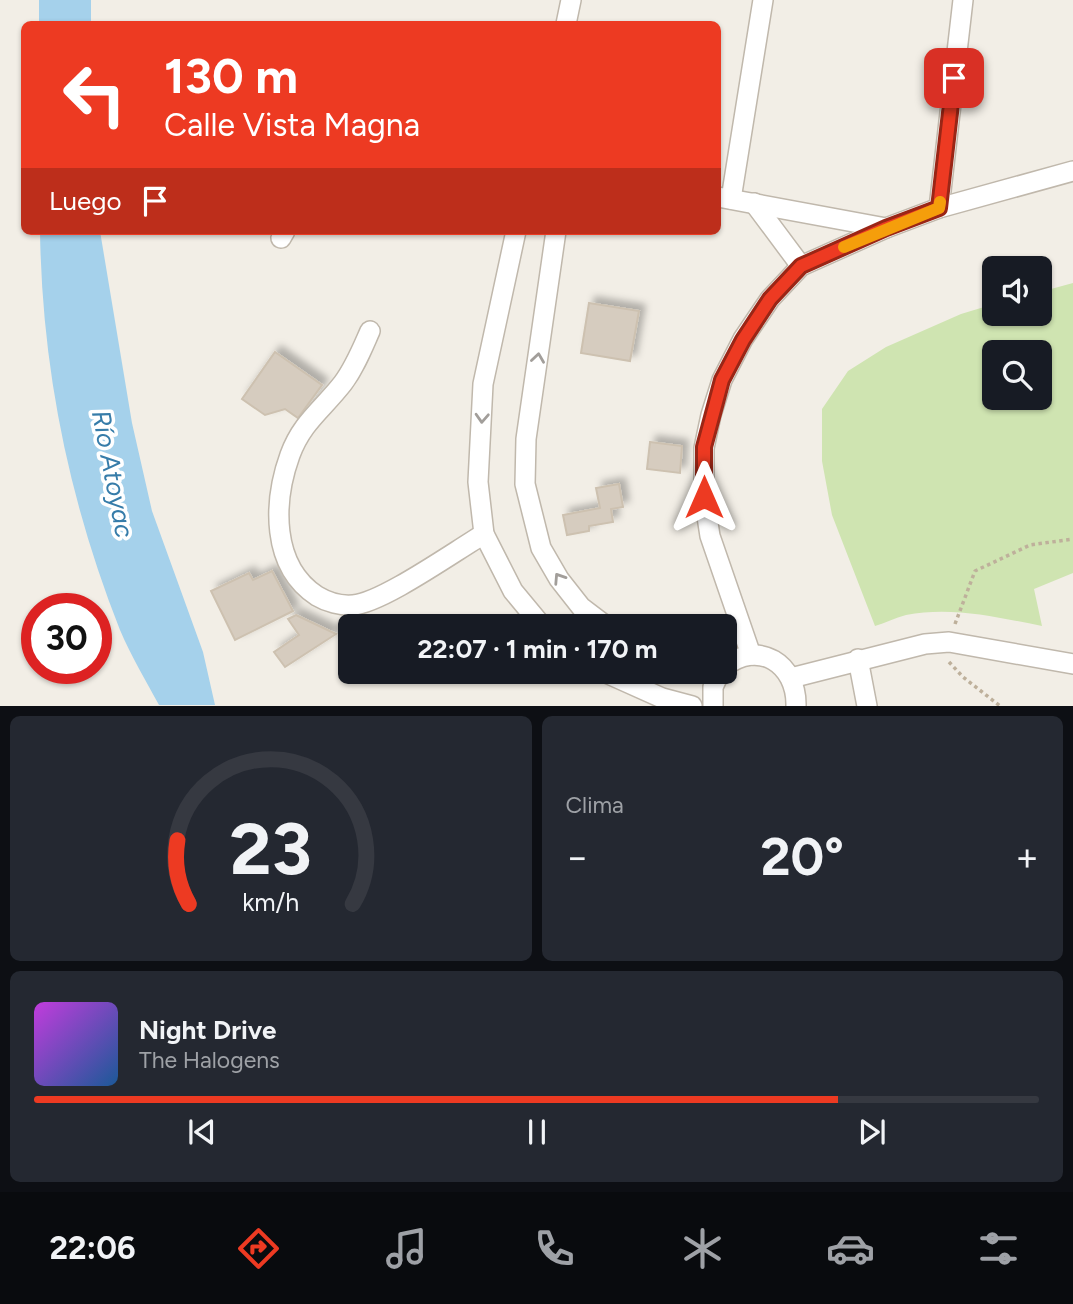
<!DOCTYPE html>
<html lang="es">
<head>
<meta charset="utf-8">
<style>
  :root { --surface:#171b24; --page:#242831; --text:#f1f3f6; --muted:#9ea1a6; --line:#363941; --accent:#ed3a22 }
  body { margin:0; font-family:Figtree,sans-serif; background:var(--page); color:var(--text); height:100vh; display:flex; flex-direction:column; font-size:26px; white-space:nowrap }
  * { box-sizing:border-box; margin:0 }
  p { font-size:23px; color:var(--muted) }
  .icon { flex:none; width:38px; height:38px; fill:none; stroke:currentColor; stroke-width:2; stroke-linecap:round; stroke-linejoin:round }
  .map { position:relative; height:706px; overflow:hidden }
  .side { display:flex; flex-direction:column; gap:10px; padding:10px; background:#0d0f14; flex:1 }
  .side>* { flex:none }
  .guide { position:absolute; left:21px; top:21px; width:700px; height:214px; border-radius:10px; box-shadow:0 2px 5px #0004; background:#ed3a22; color:#fff; overflow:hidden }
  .buttons { position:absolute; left:982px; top:256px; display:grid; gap:14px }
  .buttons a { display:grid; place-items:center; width:70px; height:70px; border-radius:10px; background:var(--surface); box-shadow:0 2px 5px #0004; font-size:35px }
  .speed { position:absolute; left:21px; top:593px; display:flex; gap:14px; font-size:35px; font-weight:700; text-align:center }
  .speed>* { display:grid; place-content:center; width:91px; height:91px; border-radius:50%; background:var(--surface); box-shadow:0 2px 5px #0004; line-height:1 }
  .speed .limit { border:10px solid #d22; background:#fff; color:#111 }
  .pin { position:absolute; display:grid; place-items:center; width:60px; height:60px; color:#fff; margin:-30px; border-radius:14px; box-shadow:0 4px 10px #0006 }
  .me { position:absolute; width:77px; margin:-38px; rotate:0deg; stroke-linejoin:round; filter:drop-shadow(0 0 5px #0008) }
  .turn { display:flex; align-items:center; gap:24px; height:147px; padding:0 28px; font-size:32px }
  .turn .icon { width:91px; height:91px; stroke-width:2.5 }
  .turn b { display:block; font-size:49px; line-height:60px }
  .then { display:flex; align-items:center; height:66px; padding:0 28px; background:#0003; gap:14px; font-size:26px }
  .big { font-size:52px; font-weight:700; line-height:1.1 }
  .side .tile { flex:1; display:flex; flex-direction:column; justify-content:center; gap:10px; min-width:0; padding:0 24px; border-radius:10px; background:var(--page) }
  .side .dial { align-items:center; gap:0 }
  .dial svg { height:182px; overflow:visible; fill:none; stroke:var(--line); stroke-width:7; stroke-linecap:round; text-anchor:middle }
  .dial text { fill:var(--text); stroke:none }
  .song { display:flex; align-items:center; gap:21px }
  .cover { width:84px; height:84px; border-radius:10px; background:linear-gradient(135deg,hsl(290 70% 55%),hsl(210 70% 35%)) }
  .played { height:7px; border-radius:4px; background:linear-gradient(90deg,var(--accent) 80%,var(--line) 80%) }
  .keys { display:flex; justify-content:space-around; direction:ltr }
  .heat { display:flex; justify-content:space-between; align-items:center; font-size:38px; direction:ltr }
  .side .tiles { flex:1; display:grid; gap:10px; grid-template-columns:1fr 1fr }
  .tile:last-child { grid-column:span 2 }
  .trip { position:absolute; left:338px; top:614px; width:399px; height:70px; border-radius:10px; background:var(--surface); box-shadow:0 2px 5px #0004; font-weight:700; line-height:70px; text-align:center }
  .menu { display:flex; height:112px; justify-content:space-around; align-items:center; background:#090b0e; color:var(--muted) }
  .menu .icon { width:49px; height:49px }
  .menu .selected { color:var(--accent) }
  .menu b { font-size:32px; color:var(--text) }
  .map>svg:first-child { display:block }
  .green { fill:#cfe4b1; fill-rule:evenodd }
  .water { fill:#a5d1eb }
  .building { fill:#d6ccbf; stroke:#cdc1b0; stroke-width:2; filter:url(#shadow) }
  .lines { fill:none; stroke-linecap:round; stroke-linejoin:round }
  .minor-casing { stroke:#c0b8ac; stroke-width:22 }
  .path { stroke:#beb09b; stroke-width:3.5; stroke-dasharray:3.5 3.5; stroke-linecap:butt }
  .minor { stroke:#fff; stroke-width:19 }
  .oneway { stroke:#a29e9a }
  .route-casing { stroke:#9a2616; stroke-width:18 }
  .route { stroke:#ed3a22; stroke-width:12 }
  .slow { stroke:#f59e0b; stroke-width:12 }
  .labels { text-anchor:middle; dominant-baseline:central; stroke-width:7; stroke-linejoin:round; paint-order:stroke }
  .water-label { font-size:26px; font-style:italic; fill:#367ca9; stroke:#fff }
</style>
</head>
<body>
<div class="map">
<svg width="1073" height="706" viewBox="0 0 1073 706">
  <defs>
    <filter id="shadow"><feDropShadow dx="6" dy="-6" stdDeviation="3.5" flood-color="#0004"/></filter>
  </defs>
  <rect width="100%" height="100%" fill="#f2eee6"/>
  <path class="green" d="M1073,283V573L1034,589L1042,626C997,617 951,606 906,615C895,618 885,623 875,626L832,515L822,461V409L848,371L886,347L961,314L994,304V313H1040V292ZM994,352H1040V397H994Z"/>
  <g class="water">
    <rect x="39" y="0" width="52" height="24"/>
    <path d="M40,231H100L132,423L152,511L203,652L215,705H159C146,681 131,656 120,630C69,501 42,369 40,231Z"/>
  </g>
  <g class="building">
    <polygon points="589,303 639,311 630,361 581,353"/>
    <polygon points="275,352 322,385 298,418 285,409 265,415 242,399"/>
    <polygon points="650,442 682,446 680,473 647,469"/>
    <polygon points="619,484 623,507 611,509 613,522 589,526 589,531 567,535 563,515 600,508 596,488"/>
    <polygon points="272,571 293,611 235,640 211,591 249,573 253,580"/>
    <polygon points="296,615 336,634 285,667 274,652 299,635 288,619"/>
  </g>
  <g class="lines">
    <g class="minor-casing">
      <g id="minor">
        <polyline points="566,24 571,0"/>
        <polyline points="718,197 886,228"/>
        <polyline points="731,199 763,0"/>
        <polyline points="754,203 801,266"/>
        <polyline points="939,208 963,0"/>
        <polyline points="516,231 483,384 478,482 484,534 513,591 542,626"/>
        <polyline points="556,231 526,439 525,484 541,548 559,579 581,607 606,626"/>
        <polyline points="281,238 285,231"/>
        <path d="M370,331C362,349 355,367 343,383C323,409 302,422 290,455C273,502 271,566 317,596C327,602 341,606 353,605C382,603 455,551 484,534"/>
        <polyline points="751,655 710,536 704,497 704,448 711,415 722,380 743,339 770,299 801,266 886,228 939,208 1073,171"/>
        <polyline points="858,659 867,706"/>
        <path d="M724,667C759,639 797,664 796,706"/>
        <polyline points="604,672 662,698 692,706"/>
        <polyline points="791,678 925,644 949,642 1073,664"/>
        <polyline points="713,706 713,687 720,672"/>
      </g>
    </g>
    <g class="path">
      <polyline points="955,624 975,571 1030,545 1073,539"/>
      <polyline points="949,662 963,677 1000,706"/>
    </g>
    <use href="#minor" class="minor"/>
  </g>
  <defs><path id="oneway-chevron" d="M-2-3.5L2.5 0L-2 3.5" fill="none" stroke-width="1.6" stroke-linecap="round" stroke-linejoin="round" transform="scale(1.75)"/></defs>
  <g class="oneway">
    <use href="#oneway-chevron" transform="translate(538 358) rotate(-82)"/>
    <use href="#oneway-chevron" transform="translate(482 418) rotate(93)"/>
    <use href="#oneway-chevron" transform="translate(559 578) rotate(-123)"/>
  </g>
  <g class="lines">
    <g class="route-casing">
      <polyline id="route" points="704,497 704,447 722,380 743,340 770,299 801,266 886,228 939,208 954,78"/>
    </g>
    <use href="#route" class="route"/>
    <polyline class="slow" points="844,247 939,208 940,202"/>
  </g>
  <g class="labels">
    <g class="water-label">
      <text transform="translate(113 474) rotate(79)">Río Atoyac</text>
    </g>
  </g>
</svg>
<div class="buttons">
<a><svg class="icon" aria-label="sound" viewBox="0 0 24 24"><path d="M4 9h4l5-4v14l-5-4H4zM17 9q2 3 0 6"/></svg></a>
<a><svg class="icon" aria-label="search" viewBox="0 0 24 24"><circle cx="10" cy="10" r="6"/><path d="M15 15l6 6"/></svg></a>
</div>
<div class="speed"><div class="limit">30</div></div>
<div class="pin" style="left:954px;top:78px;background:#d93025"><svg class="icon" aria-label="arrive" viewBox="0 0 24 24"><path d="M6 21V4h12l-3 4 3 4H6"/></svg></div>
<svg class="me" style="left:704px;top:497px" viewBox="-20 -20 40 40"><path d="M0-17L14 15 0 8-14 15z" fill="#ed3a22" stroke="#fff" stroke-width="4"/></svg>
<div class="trip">22:07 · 1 min · 170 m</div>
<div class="guide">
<div class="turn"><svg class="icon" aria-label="left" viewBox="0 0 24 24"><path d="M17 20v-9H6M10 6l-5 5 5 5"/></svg><div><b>130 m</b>Calle Vista Magna</div></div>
<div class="then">Luego<svg class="icon" aria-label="arrive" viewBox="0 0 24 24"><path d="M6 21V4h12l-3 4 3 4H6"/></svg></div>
</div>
</div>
<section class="side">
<div class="tiles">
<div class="tile dial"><svg viewBox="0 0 100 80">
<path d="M14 69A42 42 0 1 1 86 69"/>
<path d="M14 69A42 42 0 0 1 9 41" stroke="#ed3a22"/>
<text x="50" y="56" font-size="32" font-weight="700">23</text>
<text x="50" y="72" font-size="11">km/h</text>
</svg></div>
<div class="tile"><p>Clima</p>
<div class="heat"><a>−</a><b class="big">20°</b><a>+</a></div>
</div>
<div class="tile">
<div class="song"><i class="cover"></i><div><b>Night Drive</b><p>The Halogens</p></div></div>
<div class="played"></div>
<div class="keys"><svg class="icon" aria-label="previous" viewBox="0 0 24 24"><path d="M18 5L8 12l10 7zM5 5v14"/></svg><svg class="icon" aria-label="pause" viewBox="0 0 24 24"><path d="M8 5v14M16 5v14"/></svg><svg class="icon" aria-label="next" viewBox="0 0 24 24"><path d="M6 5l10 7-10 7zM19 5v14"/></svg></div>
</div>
</div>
</section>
<nav class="menu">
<b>22:06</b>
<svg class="icon selected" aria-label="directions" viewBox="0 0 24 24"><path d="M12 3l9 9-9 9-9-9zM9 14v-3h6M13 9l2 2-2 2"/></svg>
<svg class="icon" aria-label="music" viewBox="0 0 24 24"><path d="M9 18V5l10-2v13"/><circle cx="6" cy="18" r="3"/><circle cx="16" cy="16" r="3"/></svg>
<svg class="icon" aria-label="phone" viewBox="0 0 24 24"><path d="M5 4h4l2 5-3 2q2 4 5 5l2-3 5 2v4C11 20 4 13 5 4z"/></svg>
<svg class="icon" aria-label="climate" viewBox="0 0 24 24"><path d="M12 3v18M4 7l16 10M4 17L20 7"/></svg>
<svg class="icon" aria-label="car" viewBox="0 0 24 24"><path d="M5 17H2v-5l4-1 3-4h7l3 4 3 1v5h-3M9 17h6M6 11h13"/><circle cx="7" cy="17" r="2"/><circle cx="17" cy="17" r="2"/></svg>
<svg class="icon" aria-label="filters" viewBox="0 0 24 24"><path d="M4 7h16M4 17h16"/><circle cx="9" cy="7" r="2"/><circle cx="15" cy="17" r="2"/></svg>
</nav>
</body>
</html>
